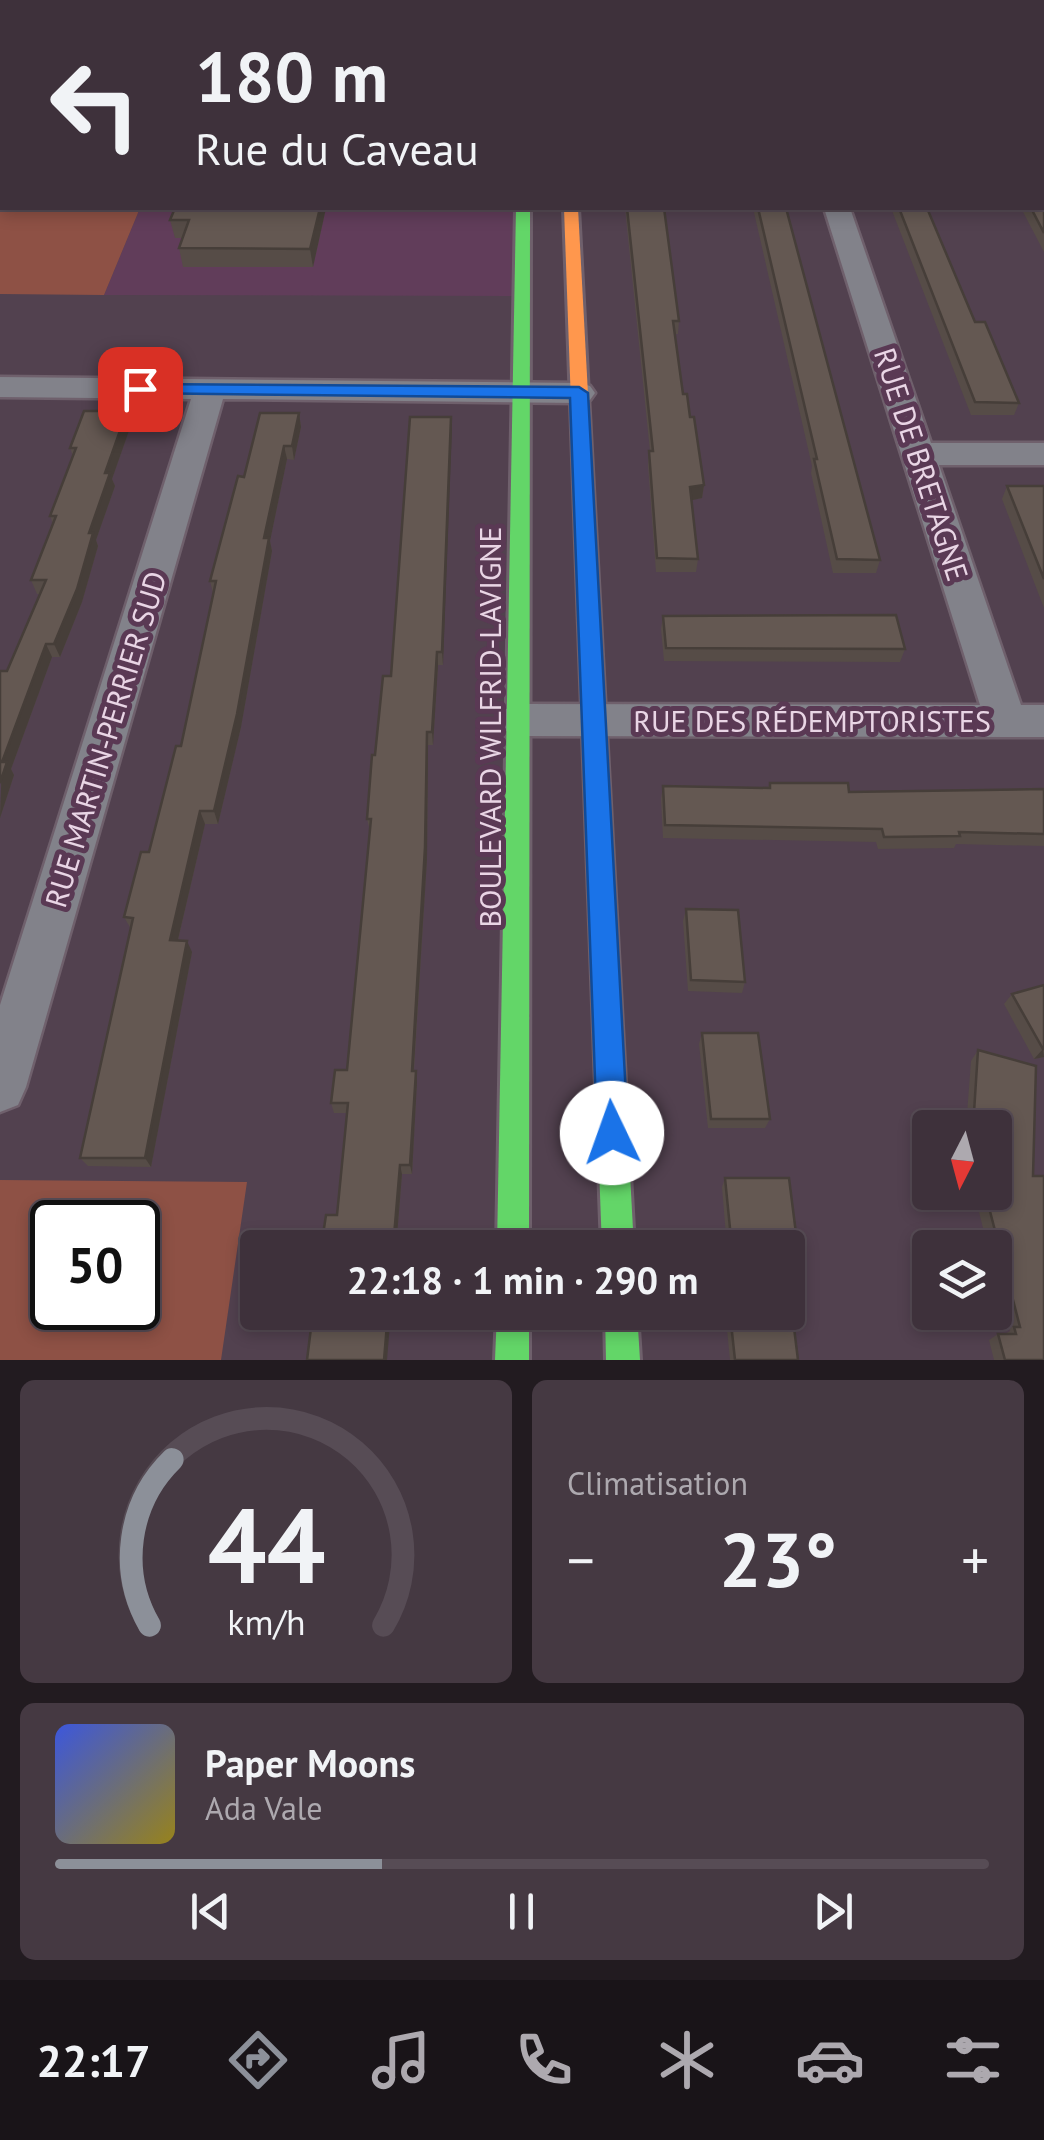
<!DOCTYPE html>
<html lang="fr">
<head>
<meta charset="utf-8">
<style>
  :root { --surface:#3e313b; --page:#453942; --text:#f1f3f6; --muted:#ada9af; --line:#574c55; --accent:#8c9099 }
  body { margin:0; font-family:"PT Sans",sans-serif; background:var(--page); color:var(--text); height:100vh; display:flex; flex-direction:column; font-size:38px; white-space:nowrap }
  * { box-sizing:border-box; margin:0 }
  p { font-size:32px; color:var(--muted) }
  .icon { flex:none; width:55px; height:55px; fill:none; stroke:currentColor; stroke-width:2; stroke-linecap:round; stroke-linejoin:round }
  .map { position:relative; height:1360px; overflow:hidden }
  .panel { display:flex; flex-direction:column; gap:20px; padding:20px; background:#221b20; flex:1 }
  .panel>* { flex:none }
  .guide { position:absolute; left:0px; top:0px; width:1045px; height:210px; box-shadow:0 5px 15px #0003,0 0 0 2px var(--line); background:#3e313b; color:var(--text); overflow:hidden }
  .needle { width:65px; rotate:186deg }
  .controls { position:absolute; left:912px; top:1110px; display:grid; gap:20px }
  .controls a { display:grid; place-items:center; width:100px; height:100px; border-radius:10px; background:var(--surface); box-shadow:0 5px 15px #0003,0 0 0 2px var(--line); font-size:50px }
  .speed { position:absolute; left:30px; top:1200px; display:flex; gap:20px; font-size:50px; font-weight:700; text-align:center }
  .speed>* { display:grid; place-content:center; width:130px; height:130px; border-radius:50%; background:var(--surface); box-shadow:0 5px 15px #0003,0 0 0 2px var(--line); line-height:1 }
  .speed .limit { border:5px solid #111; border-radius:15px; background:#fff; color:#111 }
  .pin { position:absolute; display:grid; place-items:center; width:85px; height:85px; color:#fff; margin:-42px; border-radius:20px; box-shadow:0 5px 15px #0006 }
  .me { position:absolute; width:110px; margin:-55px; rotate:357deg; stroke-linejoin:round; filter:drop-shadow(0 0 8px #0008) }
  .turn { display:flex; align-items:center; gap:35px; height:210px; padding:0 30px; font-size:45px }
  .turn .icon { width:130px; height:130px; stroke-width:2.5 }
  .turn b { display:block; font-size:70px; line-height:85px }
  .big { font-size:75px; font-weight:700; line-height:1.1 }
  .panel .card { flex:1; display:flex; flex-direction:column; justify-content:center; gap:15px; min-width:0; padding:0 35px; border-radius:15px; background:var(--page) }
  .panel .dial { align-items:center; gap:0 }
  .dial svg { height:260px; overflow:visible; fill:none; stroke:var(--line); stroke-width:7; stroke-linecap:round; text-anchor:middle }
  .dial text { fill:var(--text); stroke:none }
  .song { display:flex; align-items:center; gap:30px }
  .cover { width:120px; height:120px; border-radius:15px; background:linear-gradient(135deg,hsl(230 70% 55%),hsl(50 70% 35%)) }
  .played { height:10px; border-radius:5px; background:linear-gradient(90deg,var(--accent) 35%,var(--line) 35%) }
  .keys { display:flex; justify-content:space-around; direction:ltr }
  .heat { display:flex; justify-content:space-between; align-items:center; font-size:55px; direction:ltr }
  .panel .tiles { flex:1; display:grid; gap:20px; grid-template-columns:1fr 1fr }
  .card:last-child { grid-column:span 2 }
  .trip { position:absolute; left:240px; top:1230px; width:565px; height:100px; border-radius:10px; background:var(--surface); box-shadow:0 5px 15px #0003,0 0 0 2px var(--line); font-weight:700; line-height:100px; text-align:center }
  .dock { display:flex; height:160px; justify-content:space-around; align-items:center; background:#191418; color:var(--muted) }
  .dock .icon { width:70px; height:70px }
  .dock .on { color:var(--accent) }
  .dock b { font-size:45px; color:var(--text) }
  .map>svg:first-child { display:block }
  .built { fill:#613d5a }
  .green { fill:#8e5145; fill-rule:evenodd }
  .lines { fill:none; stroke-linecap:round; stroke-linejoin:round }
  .street-casing { stroke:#6f606c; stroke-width:5 }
  .fast-casing { stroke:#6f606c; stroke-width:6 }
  .slow-casing { stroke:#6f606c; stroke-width:6 }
  .street { fill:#82828a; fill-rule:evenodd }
  .fast { fill:#63d668; fill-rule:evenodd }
  .slow { fill:#ff974d; fill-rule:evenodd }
  .wall { fill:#564c47 }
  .shaded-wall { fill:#463e39 }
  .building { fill:#645852; stroke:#463e39; stroke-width:2.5 }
  .route { fill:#1a73e8; stroke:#114b97; stroke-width:2.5 }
  .labels { text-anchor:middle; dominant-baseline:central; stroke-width:10; stroke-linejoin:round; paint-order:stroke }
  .street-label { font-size:30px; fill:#e9d5e5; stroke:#5a3954 }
</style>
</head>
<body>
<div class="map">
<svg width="1044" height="1360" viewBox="0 0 1044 1360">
  <rect width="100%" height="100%" fill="#52414f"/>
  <polygon class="built" points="140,208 523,208 521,296 104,295"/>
  <g class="green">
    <polygon points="0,43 2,208 140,208 104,295 0,294"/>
    <path d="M0,1180L247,1182L221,1360H0ZM138,1222V1308H52V1222Z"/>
  </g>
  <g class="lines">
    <g class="street-casing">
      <g id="street">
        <rect x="307" y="0" width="20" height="2"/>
        <polygon points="761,0 781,0 782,2 762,2"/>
        <polygon points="965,0 986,0 987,2 966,2"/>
        <rect x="1042" y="104" width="2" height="17"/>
        <polygon points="824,208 850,208 931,443 1044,443 1044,465 939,465 1021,705 1044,705 1044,737 521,736 506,731 500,720 506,709 521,704 980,705"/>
        <polygon points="0,377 579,383 590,386 595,393 590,400 579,403 223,399 26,1087 18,1105 0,1112 0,1005 191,399 0,397"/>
      </g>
    </g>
    <g class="fast-casing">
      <g id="fast">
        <polygon points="518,0 530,0 530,2 519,2"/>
        <polygon points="516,208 530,208 529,1248 497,1248"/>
        <polygon points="591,647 602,655 634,1248 602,1248 580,655"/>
        <polygon points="497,1312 529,1312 529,1360 495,1360"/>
        <polygon points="605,1312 637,1312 640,1360 606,1360"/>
      </g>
    </g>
    <g class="slow-casing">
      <g id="slow">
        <polygon points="558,0 570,0 571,2 560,2"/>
        <polygon points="564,208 578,208 602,655 591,663 580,655"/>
      </g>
    </g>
    <use href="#street" class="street"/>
    <use href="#fast" class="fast"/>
    <use href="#slow" class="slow"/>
  </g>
  <g class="wall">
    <polygon points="1044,179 1044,252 1021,208 1042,208"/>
    <polygon points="175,208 326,208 313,267 183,267 179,248 182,238 175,238 170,220"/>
    <polygon points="625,208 664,208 679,321 678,334 675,334 683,394 690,417 704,485 702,498 691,500 698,559 696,572 656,572 648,465 649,451 650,451"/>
    <polygon points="753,208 786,208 880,560 876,573 833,573 811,473 812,466"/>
    <polygon points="891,208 927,208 975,322 1019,403 1014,415 971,415"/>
    <polygon points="299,413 301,427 294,460 287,459 270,541 272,551 241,727 218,824 205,824 178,940 192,952 151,1167 88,1166 80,1158 131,929 124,917 149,852 181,746 213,593 210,581 244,477"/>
    <polygon points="451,417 443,665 438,665 433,745 428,745 427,859 414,1071 416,1071 417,1081 412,1174 402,1174 396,1248 321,1248 337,1215 347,1113 334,1113 331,1103 347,1070 370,831 367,819 375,755 391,676"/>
    <polygon points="131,425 112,479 115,486 96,540 98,546 82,602 60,657 52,657 11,769 14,775 0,818 7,671 41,594 37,594 31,580 53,524 50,516 73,456 70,448"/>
    <polygon points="1007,486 1044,486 1044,608 1002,499"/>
    <polygon points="663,616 905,649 900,662 664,661 661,629"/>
    <polygon points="770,783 849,792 1044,789 1044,846 956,844 954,848 878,849 876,842 663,838 661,799 663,786 768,788"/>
    <polygon points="686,909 745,982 742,993 688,991 683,921"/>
    <polygon points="1044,985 1044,1057 1034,1059 1004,1004 1012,994"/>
    <polygon points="702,1033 770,1119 765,1128 708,1128 699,1044"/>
    <polygon points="978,1050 1033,1176 1044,1360 994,1360 989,1340 998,1334 1005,1334 1010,1331 995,1274 995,1248 988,1248 974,1192 995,1192 995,1128 966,1128 971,1061"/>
    <polygon points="725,1178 789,1178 801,1273 796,1280 788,1280 798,1360 730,1360 727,1329 731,1323 734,1323 733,1312 788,1312 788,1248 727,1248 722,1187"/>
  </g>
  <g class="shaded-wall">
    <polygon points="320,208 326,208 313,267 310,249"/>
    <polygon points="127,411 131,425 112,479 115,486 96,540 98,546 82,602 60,657 54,644 89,533 105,473"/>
    <polygon points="299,413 301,427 294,460 292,446"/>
    <polygon points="451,417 452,430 443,665 442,652"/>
    <polygon points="284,446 287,459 270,541 272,551 241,727 218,824 214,811 264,538"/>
    <polygon points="704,485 702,498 688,501 690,487"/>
    <polygon points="46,644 52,657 11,769 14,775 0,818 2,762"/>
    <polygon points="437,652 438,665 433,745 432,732"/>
    <polygon points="427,732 428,745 427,859 413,1081 412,1071"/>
    <polygon points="200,811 205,824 175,952 170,940"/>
    <polygon points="187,941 192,952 151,1167 145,1158"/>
    <polygon points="1043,1049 1044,1057 1034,1059"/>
    <polygon points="416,1071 417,1081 412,1174 410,1165"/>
    <polygon points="400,1165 402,1174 396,1248 393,1248"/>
    <polygon points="388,1312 391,1312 387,1360 384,1360"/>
  </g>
  <g class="building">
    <polygon points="141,0 176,0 177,2 139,2"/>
    <polygon points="356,0 381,0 380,2 355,2"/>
    <polygon points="450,0 477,0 476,2 450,2"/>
    <polygon points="605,0 631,0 632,2 605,2"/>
    <polygon points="712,0 727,0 728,2 707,2 707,1"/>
    <polygon points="817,0 941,0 943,2 818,2"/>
    <polygon points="1018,0 1044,0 1044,37 1042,37 1042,2 1020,2"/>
    <polygon points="1042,176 1044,179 1044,233 1031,208 1042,208"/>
    <polygon points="175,208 320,208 310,249 179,248 189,220 170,220"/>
    <polygon points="627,208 664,208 679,321 673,321 683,394 687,394 690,417 694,417 704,485 690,487 698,559 657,558 649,451 653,451"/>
    <polygon points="758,208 786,208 880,560 837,559 814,459 817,459"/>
    <polygon points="899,208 927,208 975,322 985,322 1019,403 975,402"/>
    <polygon points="84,411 127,411 105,473 110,473 89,533 93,533 77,589 54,644 46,644 2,762 7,762 0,783 0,671 7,671 46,580 31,580 56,516 50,516 76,448 70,448"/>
    <polygon points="260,413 299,413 292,446 284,446 264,538 269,538 237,714 214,811 200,811 170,940 187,941 145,1158 80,1158 133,918 124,917 141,852 149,852 176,746 181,746 216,581 210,581 238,476 244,477"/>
    <polygon points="410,417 451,417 442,652 437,652 432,732 427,732 425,847 412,1071 416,1071 410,1165 400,1165 393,1248 321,1248 326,1215 337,1215 348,1103 331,1103 335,1070 347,1070 371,819 367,819 372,755 375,755 383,676 391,676"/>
    <polygon points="1007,486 1044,486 1044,579"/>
    <polygon points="896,615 905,649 666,648 663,616"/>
    <polygon points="770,783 848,783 849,792 1044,789 1044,834 959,832 960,836 884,837 882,829 665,825 663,786 770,788"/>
    <polygon points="686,909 738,910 745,982 691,980"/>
    <polygon points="1044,985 1044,1049 1043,1049 1012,994"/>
    <polygon points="702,1033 758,1033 770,1119 711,1119"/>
    <polygon points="978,1050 1036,1066 1033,1176 1044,1176 1044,1360 1005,1360 998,1334 1016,1334 1014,1327 1020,1327 985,1192 995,1192 995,1128 973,1128"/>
    <polygon points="725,1178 789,1178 801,1273 788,1273 788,1248 732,1248"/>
    <polygon points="788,1279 798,1360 735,1360 731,1323 739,1323 738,1312 788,1312"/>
    <polygon points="313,1312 388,1312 384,1360 307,1360"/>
  </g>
  <polygon class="route" points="140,384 579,387 588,393 628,1133 623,1143 612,1148 602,1143 597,1133 570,398 134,393 131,389"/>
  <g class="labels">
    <g class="street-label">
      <text transform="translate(922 464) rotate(72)">RUE DE BRETAGNE</text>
      <text x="812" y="720">RUE DES RÉDEMPTORISTES</text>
      <text transform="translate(489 727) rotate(-90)">BOULEVARD WILFRID-LAVIGNE</text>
      <text transform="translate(105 739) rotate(-73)">RUE MARTIN-PERRIER SUD</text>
    </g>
  </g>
</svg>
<div class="controls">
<a><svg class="needle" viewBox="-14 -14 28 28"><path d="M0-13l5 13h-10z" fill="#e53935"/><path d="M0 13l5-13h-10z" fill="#ada9af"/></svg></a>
<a><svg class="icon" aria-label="layers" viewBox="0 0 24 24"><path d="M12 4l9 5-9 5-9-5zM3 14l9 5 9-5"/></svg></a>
</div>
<div class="speed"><div class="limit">50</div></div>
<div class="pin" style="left:140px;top:389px;background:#d93025"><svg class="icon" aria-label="arrive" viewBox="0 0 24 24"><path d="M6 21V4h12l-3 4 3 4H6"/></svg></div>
<svg class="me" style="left:612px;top:1133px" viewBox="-20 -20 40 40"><circle r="19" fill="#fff"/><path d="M0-13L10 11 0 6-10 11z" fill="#1a73e8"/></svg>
<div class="trip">22:18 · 1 min · 290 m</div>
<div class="guide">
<div class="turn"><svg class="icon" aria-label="left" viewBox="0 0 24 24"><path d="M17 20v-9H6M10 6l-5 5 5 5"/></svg><div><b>180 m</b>Rue du Caveau</div></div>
</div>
</div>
<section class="panel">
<div class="tiles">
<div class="card dial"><svg viewBox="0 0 100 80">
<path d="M14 69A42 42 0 1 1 86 69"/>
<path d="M14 69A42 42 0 0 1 21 18" stroke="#8c9099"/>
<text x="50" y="56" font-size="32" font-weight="700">44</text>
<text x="50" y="72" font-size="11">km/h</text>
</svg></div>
<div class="card"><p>Climatisation</p>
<div class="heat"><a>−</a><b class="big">23°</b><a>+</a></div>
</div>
<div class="card">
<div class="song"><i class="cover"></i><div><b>Paper Moons</b><p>Ada Vale</p></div></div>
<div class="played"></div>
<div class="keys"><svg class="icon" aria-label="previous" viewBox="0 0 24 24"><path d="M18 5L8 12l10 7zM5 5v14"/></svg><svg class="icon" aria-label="pause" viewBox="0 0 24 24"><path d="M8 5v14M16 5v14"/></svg><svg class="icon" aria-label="next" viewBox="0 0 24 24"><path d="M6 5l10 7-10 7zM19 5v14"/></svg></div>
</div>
</div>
</section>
<nav class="dock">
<b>22:17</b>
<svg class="icon on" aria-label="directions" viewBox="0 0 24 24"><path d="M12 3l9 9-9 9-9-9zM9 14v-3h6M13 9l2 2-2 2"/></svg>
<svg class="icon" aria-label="music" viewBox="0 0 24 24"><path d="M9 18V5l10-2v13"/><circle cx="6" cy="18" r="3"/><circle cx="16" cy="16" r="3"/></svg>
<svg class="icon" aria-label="phone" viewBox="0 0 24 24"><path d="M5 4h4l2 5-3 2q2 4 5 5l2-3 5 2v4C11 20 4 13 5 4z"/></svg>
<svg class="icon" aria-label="climate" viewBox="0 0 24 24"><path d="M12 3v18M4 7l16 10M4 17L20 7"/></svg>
<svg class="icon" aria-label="car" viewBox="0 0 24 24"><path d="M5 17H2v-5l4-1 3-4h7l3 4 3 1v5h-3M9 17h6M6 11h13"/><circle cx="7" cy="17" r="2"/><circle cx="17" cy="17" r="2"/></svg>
<svg class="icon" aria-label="filters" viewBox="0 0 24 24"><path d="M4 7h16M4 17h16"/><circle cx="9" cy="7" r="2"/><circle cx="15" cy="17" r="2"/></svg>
</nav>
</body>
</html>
